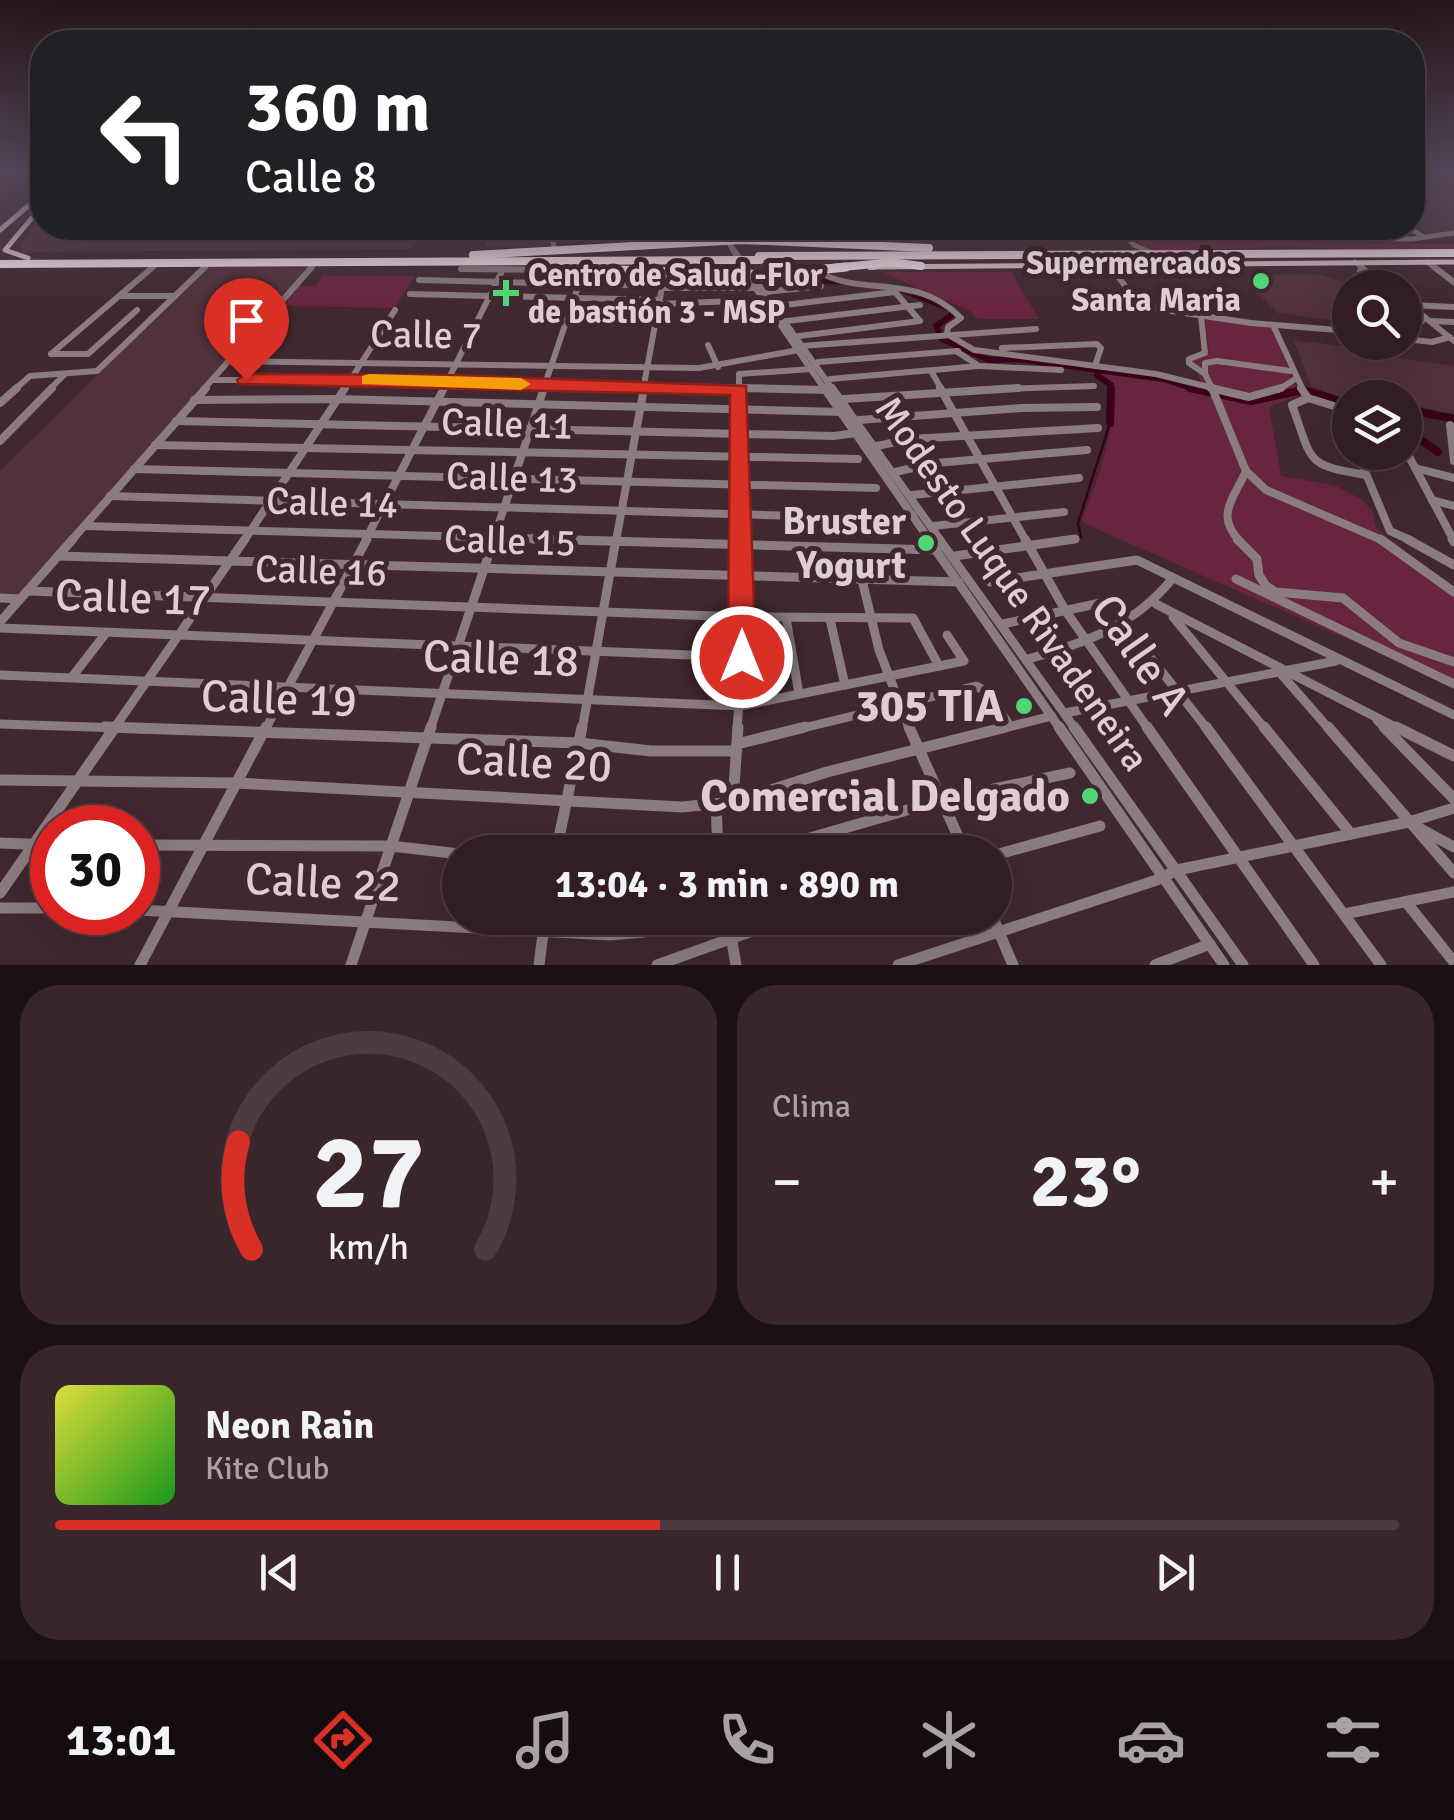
<!DOCTYPE html>
<html lang="es">
<head>
<meta charset="utf-8">
<style>
  :root { --surface:#311d23; --page:#39262b; --text:#f1f3f6; --muted:#a8a2a6; --line:#4c3b41; --accent:#d93025 }
  body { margin:0; font-family:Signika,sans-serif; background:var(--page); color:var(--text); height:100vh; display:flex; flex-direction:column; font-size:38px; white-space:nowrap }
  * { box-sizing:border-box; margin:0 }
  p { font-size:32px; color:var(--muted) }
  .icon { flex:none; width:55px; height:55px; fill:none; stroke:currentColor; stroke-width:2; stroke-linecap:round; stroke-linejoin:round }
  .map { position:relative; height:965px; overflow:hidden }
  .sheet { display:flex; flex-direction:column; gap:20px; padding:20px; background:#1b1013; flex:1 }
  .sheet>* { flex:none }
  .hud { position:absolute; left:30px; top:30px; width:1395px; height:210px; border-radius:40px; box-shadow:0 10px 40px #0002,0 0 0 2px var(--line); background:#202124; color:#fff; overflow:hidden }
  .tools { position:absolute; left:1332px; top:270px; display:grid; gap:20px }
  .tools a { display:grid; place-items:center; width:90px; height:90px; border-radius:50%; background:var(--surface); box-shadow:0 10px 40px #0002,0 0 0 2px var(--line); font-size:50px }
  .speed { position:absolute; left:30px; top:805px; display:flex; gap:20px; font-size:50px; font-weight:700; text-align:center }
  .speed>* { display:grid; place-content:center; width:130px; height:130px; border-radius:50%; background:var(--surface); box-shadow:0 10px 40px #0002,0 0 0 2px var(--line); line-height:1 }
  .speed .limit { border:15px solid #d22; background:#fff; color:#111 }
  .pin { position:absolute; display:grid; place-items:center; width:85px; height:85px; color:#fff; margin:-102px -42px; border-radius:50% 50% 50% 0; rotate:-45deg; box-shadow:0 0 10px #0007 }
  .pin .icon { rotate:45deg }
  .me { position:absolute; width:110px; margin:-55px; rotate:0deg; stroke-linejoin:round; filter:drop-shadow(0 0 8px #0008) }
  .turn { display:flex; align-items:center; gap:35px; height:210px; padding:0 50px; font-size:45px }
  .turn .icon { width:130px; height:130px; stroke-width:2.5 }
  .turn b { display:block; font-size:70px; line-height:85px }
  .big { font-size:75px; font-weight:800; line-height:1.1 }
  .sheet .card { flex:1; display:flex; flex-direction:column; justify-content:center; gap:15px; min-width:0; padding:0 35px; border-radius:40px; background:var(--page) }
  .sheet .dial { align-items:center; gap:0 }
  .dial svg { height:260px; overflow:visible; fill:none; stroke:var(--line); stroke-width:7; stroke-linecap:round; text-anchor:middle }
  .dial text { fill:var(--text); stroke:none }
  .song { display:flex; align-items:center; gap:30px }
  .cover { width:120px; height:120px; border-radius:15px; background:linear-gradient(135deg,hsl(60 70% 55%),hsl(120 70% 35%)) }
  .played { height:10px; border-radius:5px; background:linear-gradient(90deg,var(--accent) 45%,var(--line) 45%) }
  .keys { display:flex; justify-content:space-around; direction:ltr }
  .heat { display:flex; justify-content:space-between; align-items:center; font-size:55px; direction:ltr }
  .sheet .tiles { flex:1; display:grid; gap:20px; grid-template-columns:1fr 1fr }
  .card:last-child { grid-column:span 2 }
  .trip { position:absolute; left:442px; top:835px; width:570px; height:100px; border-radius:50px; background:var(--surface); box-shadow:0 10px 40px #0002,0 0 0 2px var(--line); font-weight:800; line-height:100px; text-align:center }
  .tab-bar { display:flex; height:160px; justify-content:space-around; align-items:center; background:#140c0e; color:var(--muted) }
  .tab-bar .icon { width:70px; height:70px }
  .tab-bar .active { color:var(--accent) }
  .tab-bar b { font-size:45px; color:var(--text) }
  .map>svg:first-child { display:block }
  .built { fill:#51313b }
  .green { fill:#68253f }
  .lines { fill:none; stroke-linecap:round; stroke-linejoin:round }
  .stream { stroke:#3a001a; stroke-width:2.5 }
  .canal-far1 { stroke:#3a001a; stroke-width:6 }
  .canal { stroke:#3a001a; stroke-width:8 }
  .minor-far4 { stroke:#8a7c7f; stroke-width:5 }
  .minor-far3 { stroke:#8a7c7f; stroke-width:6 }
  .minor-far2 { stroke:#8a7c7f; stroke-width:8 }
  .minor-far1 { stroke:#8a7c7f; stroke-width:9 }
  .minor { stroke:#8a7c7f; stroke-width:11 }
  .major-far1 { stroke:#e5c8cf; stroke-width:5 }
  .major { stroke:#e5c8cf; stroke-width:6 }
  .highway-far1 { stroke:#ffeaf0; stroke-width:8 }
  .highway { stroke:#ffeaf0; stroke-width:9 }
  .highway-bridge { stroke:#ffeaf0; stroke-width:8 }
  .route { fill:#d93025; stroke:#8d1f18; stroke-width:2.5 }
  .slow { fill:#f59e0b }
  .poi-dot { fill:#4fd675; stroke:#41272f; stroke-width:4 }
  .labels { text-anchor:middle; dominant-baseline:central; stroke-width:10; stroke-linejoin:round; paint-order:stroke }
  .far-poi-label { font-size:32px; font-weight:bold; fill:#dfcdd2; stroke:#41272f; text-anchor:end }
  .street-label { font-size:38px; fill:#dfcdd2; stroke:#41272f }
  .poi-label { font-size:38px; font-weight:bold; fill:#dfcdd2; stroke:#41272f; text-anchor:end }
  .near-street-label { font-size:45px; fill:#dfcdd2; stroke:#41272f }
  .near-poi-label { font-size:45px; font-weight:bold; fill:#dfcdd2; stroke:#41272f; text-anchor:end }
</style>
</head>
<body>
<div class="map">
<svg width="1454" height="965" viewBox="0 0 1454 965">
  <rect width="100%" height="100%" fill="#41272f"/>
  <g class="built">
    <polygon points="1413,185 1454,185 1454,231 1429,234 1413,224"/>
    <polygon points="42,217 42,228 412,228 413,249 21,252 23,240"/>
    <polygon points="483,228 546,228 551,243 539,247 486,247"/>
    <polygon points="764,228 1106,228 1115,237 822,240 765,238"/>
    <polygon points="1272,228 1402,228 1415,236 1284,237"/>
    <polygon points="210,263 315,263 21,598 0,598 0,471"/>
    <polygon points="1249,275 1322,275 1341,281 1350,288 1350,323 1278,313 1247,282"/>
    <polygon points="1294,340 1389,352 1392,357 1454,366 1454,414 1405,403 1405,398 1340,397 1311,386"/>
  </g>
  <g class="green">
    <polygon points="1138,241 1454,244 1454,250 1278,247 1154,251 1142,248"/>
    <polygon points="882,272 1011,272 1039,319 978,319 970,311"/>
    <polygon points="323,276 415,276 394,308 281,306 299,286 315,286"/>
    <path d="M1209,318L1272,328L1300,395L1269,407L1281,476L1334,485L1361,499L1372,510L1376,528L1454,590V686L1081,522C1099,478 1115,432 1113,384L1097,373L1169,382L1208,396L1191,360L1209,353L1205,319Z"/>
  </g>
  <g class="lines">
    <polyline class="stream" points="1081,537 1078,523 1110,423"/>
    <g class="canal-far1">
      <polyline points="811,274 824,281 844,282"/>
      <polyline points="897,288 951,309 953,314 936,326 942,339 989,360 1019,359 1163,379 1197,390"/>
      <polyline points="1097,375 1111,385 1111,390"/>
    </g>
    <g class="canal">
      <polyline points="1190,388 1251,401 1303,390 1350,404"/>
      <polyline points="1405,409 1454,419"/>
      <polyline points="1110,423 1111,388"/>
      <polyline points="1405,429 1438,452"/>
    </g>
    <g class="minor-far4">
      <polyline points="548,228 555,249"/>
      <polyline points="635,228 645,245"/>
      <polyline points="718,228 748,269"/>
      <polyline points="1118,228 1134,245 1151,253"/>
      <polyline points="1266,228 1280,239"/>
      <polyline points="1409,228 1424,237"/>
      <polyline points="1129,239 1412,239 1454,233"/>
      <polyline points="728,241 743,269"/>
      <polyline points="1355,262 1364,269"/>
      <polyline points="1427,262 1437,269"/>
      <polyline points="1109,264 1113,269"/>
      <polyline points="150,269 158,263"/>
      <polyline points="202,269 209,263"/>
      <polyline points="309,269 315,263"/>
      <polyline points="461,269 518,269"/>
    </g>
    <g class="minor-far3">
      <polyline points="741,267 825,390"/>
      <polyline points="746,267 833,390"/>
      <polyline points="1111,267 1137,302 1151,308 1251,323 1350,331"/>
      <polyline points="1361,267 1388,288"/>
      <polyline points="1434,267 1454,282"/>
      <polyline points="461,269 583,270"/>
      <path d="M817,271C863,298 914,271 961,318L948,327L947,334L974,350L1156,374L1221,390"/>
      <polyline points="1360,271 1376,288"/>
      <polyline points="419,280 662,286"/>
      <polyline points="662,288 755,288"/>
      <polyline points="766,292 821,286"/>
      <polyline points="410,294 659,300"/>
      <polyline points="119,296 175,296"/>
      <polyline points="1405,301 1454,341"/>
      <polyline points="658,304 764,300"/>
      <polyline points="1410,305 1454,307"/>
      <polyline points="776,306 895,292 920,321 799,336"/>
      <polyline points="1405,310 1422,321"/>
      <polyline points="1201,316 1205,353 1189,359 1189,363 1205,374 1213,390"/>
      <polyline points="787,321 920,305"/>
      <polyline points="1430,321 1454,322"/>
      <polyline points="1273,325 1303,390"/>
      <polyline points="1405,339 1432,342 1450,337"/>
      <polyline points="708,345 718,367"/>
      <polyline points="801,346 1036,329"/>
      <polyline points="1002,348 1097,344 1101,348 1095,366"/>
      <polyline points="51,354 153,267"/>
      <polyline points="51,354 88,354 137,310"/>
      <polyline points="228,361 699,368 799,350"/>
      <polyline points="818,362 958,351"/>
      <polyline points="979,366 1061,370"/>
      <polyline points="931,371 942,390"/>
      <polyline points="1205,374 1205,363 1217,361 1291,371"/>
      <polyline points="830,379 979,366 956,351"/>
      <polyline points="212,380 447,380 827,390"/>
      <polyline points="14,390 30,376 97,371 205,267"/>
      <polyline points="49,390 65,374"/>
      <polyline points="203,390 312,267"/>
      <polyline points="344,390 395,310"/>
      <polyline points="443,390 503,269"/>
      <polyline points="543,390 584,269"/>
      <polyline points="643,390 665,271"/>
      <polyline points="739,390 739,374 812,369"/>
      <polyline points="970,390 1094,386"/>
      <polyline points="1278,390 1295,379"/>
    </g>
    <g class="minor-far2">
      <polyline points="737,388 827,390"/>
      <polyline points="739,388 741,541"/>
      <polyline points="824,388 930,541"/>
      <polyline points="832,388 941,541"/>
      <polyline points="940,388 1026,541"/>
      <polyline points="1211,388 1249,397 1281,388"/>
      <path d="M1212,388L1246,471C1233,500 1215,516 1240,541"/>
      <polyline points="1301,388 1308,398 1350,411"/>
      <path d="M1308,398L1292,405C1313,462 1304,465 1366,475"/>
      <polyline points="844,399 1018,388"/>
      <polyline points="194,400 337,399 842,412"/>
      <polyline points="0,403 17,388"/>
      <polyline points="1339,407 1350,435"/>
      <polyline points="859,420 1022,408 1097,407"/>
      <polyline points="176,421 834,436 856,433"/>
      <polyline points="1450,425 1454,461"/>
      <polyline points="0,441 52,388"/>
      <polyline points="155,445 858,459"/>
      <polyline points="877,446 910,439 1098,428"/>
      <polyline points="1405,449 1454,541"/>
      <polyline points="1357,452 1390,531 1412,541"/>
      <polyline points="1415,468 1454,478"/>
      <polyline points="134,469 876,488"/>
      <polyline points="1246,471 1266,490 1384,541"/>
      <polyline points="895,472 935,463 1087,450"/>
      <polyline points="912,495 1079,478"/>
      <polyline points="110,496 866,518 913,515"/>
      <polyline points="1432,500 1454,506"/>
      <polyline points="85,526 621,541"/>
      <polyline points="933,526 1064,512"/>
      <polyline points="71,541 206,388"/>
      <polyline points="244,541 345,388"/>
      <polyline points="365,541 444,388"/>
      <polyline points="493,541 544,388"/>
      <polyline points="616,541 644,388"/>
      <polyline points="1060,541 1075,539"/>
    </g>
    <g class="minor-far1">
      <polyline points="532,539 937,550"/>
      <polyline points="928,539 1061,730"/>
      <polyline points="939,539 1076,730"/>
      <polyline points="1025,539 1065,610 1149,730"/>
      <polyline points="1237,539 1257,559 1259,575 1266,586 1276,592 1343,598 1399,643 1454,662"/>
      <polyline points="1380,539 1454,592"/>
      <polyline points="1407,539 1454,565"/>
      <polyline points="1452,539 1454,542"/>
      <polyline points="58,556 959,582"/>
      <polyline points="955,556 1075,539"/>
      <polyline points="1236,579 1454,684"/>
      <polyline points="862,580 879,650 910,730"/>
      <polyline points="990,582 1137,560 1454,715"/>
      <polyline points="28,591 742,617 913,618 939,666"/>
      <polyline points="0,598 20,599"/>
      <polyline points="1156,604 1401,730"/>
      <polyline points="1173,617 1266,730"/>
      <polyline points="786,618 799,694"/>
      <polyline points="830,619 845,685"/>
      <polyline points="0,622 73,539"/>
      <polyline points="1003,624 1105,602"/>
      <polyline points="1124,624 1208,730"/>
      <polyline points="0,628 742,657"/>
      <path d="M1028,659C1085,643 1134,626 1172,579"/>
      <polyline points="0,675 740,706 964,661 947,635"/>
      <polyline points="1282,675 1330,730"/>
      <polyline points="72,677 106,633"/>
      <polyline points="1065,713 1336,661"/>
      <polyline points="1377,720 1387,730"/>
      <polyline points="0,724 181,730"/>
      <polyline points="113,730 245,539"/>
      <polyline points="265,730 367,539"/>
      <polyline points="430,730 494,539"/>
      <polyline points="582,730 616,539"/>
      <polyline points="737,730 742,657 741,539"/>
      <polyline points="795,730 976,686 987,692 1010,726"/>
      <polyline points="996,730 1052,716"/>
    </g>
    <g class="minor">
      <polyline points="105,727 579,743 651,751 736,751"/>
      <polyline points="909,727 965,852"/>
      <polyline points="1059,727 1224,965"/>
      <polyline points="1074,727 1243,965"/>
      <polyline points="1147,727 1314,965"/>
      <polyline points="1206,727 1381,965"/>
      <polyline points="1264,727 1351,834"/>
      <polyline points="1328,727 1454,873"/>
      <polyline points="1384,727 1454,799"/>
      <polyline points="1396,727 1454,756"/>
      <polyline points="737,744 805,727"/>
      <polyline points="0,780 236,783 682,807 733,802 827,772 1006,727"/>
      <polyline points="733,802 738,727"/>
      <polyline points="716,804 718,852"/>
      <polyline points="1417,827 1454,847"/>
      <polyline points="0,843 52,845"/>
      <polyline points="138,845 391,846 460,854"/>
      <polyline points="556,852 582,727"/>
      <polyline points="761,852 942,800 1070,773"/>
      <polyline points="995,855 1100,826"/>
      <polyline points="1163,877 1177,870 1409,822 1454,808"/>
      <polyline points="0,893 115,727"/>
      <polyline points="1406,902 1454,962"/>
      <polyline points="0,908 52,908"/>
      <polyline points="138,910 610,935 644,932 683,920"/>
      <polyline points="1344,914 1454,892"/>
      <polyline points="728,918 736,965"/>
      <polyline points="993,918 1013,965"/>
      <polyline points="140,965 266,727"/>
      <polyline points="351,965 431,727"/>
      <polyline points="539,965 545,918"/>
      <polyline points="657,965 789,918"/>
      <polyline points="898,965 1157,880"/>
      <polyline points="1155,965 1210,944"/>
    </g>
    <g class="major-far1">
      <polyline points="0,230 42,194"/>
      <polyline points="28,258 5,250 42,206"/>
      <polyline points="870,267 1454,262"/>
    </g>
    <polyline class="major" points="870,267 874,267"/>
    <g class="highway-far1">
      <polyline points="473,255 742,240 929,248"/>
      <polyline points="759,256 1454,253"/>
      <polyline points="1088,259 1109,264"/>
      <polyline points="890,262 921,266"/>
      <polyline points="0,264 733,260"/>
      <polyline points="583,269 597,269"/>
      <polyline points="822,269 894,262"/>
    </g>
    <polyline class="highway" points="583,269 768,275 846,267"/>
    <polyline class="highway-bridge" points="733,260 760,260"/>
  </g>
  <linearGradient id="sky" x2="0" y2="1"><stop stop-color="#24151a"/><stop offset="0.56" stop-color="#544758"/><stop offset="1" stop-color="#544758" stop-opacity="0"/></linearGradient>
  <rect width="1454" height="307" fill="url(#sky)"/>
  <polygon class="route" points="246,374 447,375 746,386 756,657 752,665 742,668 732,665 728,657 730,395 239,384 237,380"/>
  <polygon class="slow" points="369,374 521,378 531,384 521,390 362,384 362,376"/>
  <g class="poi-dot">
    <circle cx="1261" cy="281" r="10"/>
    <path d="M501 278h10v10h10v10h-10v10h-10v-10h-10v-10h10z"/>
    <circle cx="926" cy="543" r="10"/>
    <circle cx="1024" cy="706" r="10"/>
    <circle cx="1090" cy="796" r="10"/>
  </g>
  <g class="labels">
    <g class="far-poi-label">
      <text x="1241" y="263">Supermercados<tspan x="1241" dy="37">Santa Maria</tspan></text>
      <text x="528" y="275" text-anchor="start">Centro de Salud -Flor<tspan x="528" dy="37">de bastión 3 - MSP</tspan></text>
    </g>
    <g class="street-label">
      <text transform="translate(426 335) rotate(1)">Calle 7</text>
      <text transform="translate(507 424) rotate(2)">Calle 11</text>
      <text transform="translate(512 478) rotate(2)">Calle 13</text>
      <text transform="translate(332 503) rotate(2)">Calle 14</text>
      <text transform="translate(510 541) rotate(2)">Calle 15</text>
      <text transform="translate(321 571) rotate(2)">Calle 16</text>
      <text transform="translate(1012 584) rotate(55)">Modesto Luque Rivadeneira</text>
    </g>
    <g class="poi-label">
      <text x="906" y="521">Bruster<tspan x="906" dy="44">Yogurt</tspan></text>
    </g>
    <g class="near-street-label">
      <text transform="translate(133 598) rotate(2)">Calle 17</text>
      <text transform="translate(1140 655) rotate(55)">Calle A</text>
      <text transform="translate(501 659) rotate(2)">Calle 18</text>
      <text transform="translate(279 699) rotate(2)">Calle 19</text>
      <text transform="translate(534 763) rotate(3)">Calle 20</text>
      <text transform="translate(323 883) rotate(3)">Calle 22</text>
    </g>
    <g class="near-poi-label">
      <text x="1004" y="706">305 TIA</text>
      <text x="1070" y="796">Comercial Delgado</text>
    </g>
  </g>
</svg>
<div class="tools">
<a><svg class="icon" aria-label="search" viewBox="0 0 24 24"><circle cx="10" cy="10" r="6"/><path d="M15 15l6 6"/></svg></a>
<a><svg class="icon" aria-label="layers" viewBox="0 0 24 24"><path d="M12 4l9 5-9 5-9-5zM3 14l9 5 9-5"/></svg></a>
</div>
<div class="speed"><div class="limit">30</div></div>
<div class="pin" style="left:246px;top:380px;background:#d93025"><svg class="icon" aria-label="arrive" viewBox="0 0 24 24"><path d="M6 21V4h12l-3 4 3 4H6"/></svg></div>
<svg class="me" style="left:742px;top:657px" viewBox="-20 -20 40 40"><circle r="17" fill="#d93025" stroke="#fff" stroke-width="3"/><path d="M0-11L8 9 0 5-8 9z" fill="#fff"/></svg>
<div class="trip">13:04 · 3 min · 890 m</div>
<div class="hud">
<div class="turn"><svg class="icon" aria-label="left" viewBox="0 0 24 24"><path d="M17 20v-9H6M10 6l-5 5 5 5"/></svg><div><b>360 m</b>Calle 8</div></div>
</div>
</div>
<section class="sheet">
<div class="tiles">
<div class="card dial"><svg viewBox="0 0 100 80">
<path d="M14 69A42 42 0 1 1 86 69"/>
<path d="M14 69A42 42 0 0 1 10 36" stroke="#d93025"/>
<text x="50" y="56" font-size="32" font-weight="700">27</text>
<text x="50" y="72" font-size="11">km/h</text>
</svg></div>
<div class="card"><p>Clima</p>
<div class="heat"><a>−</a><b class="big">23°</b><a>+</a></div>
</div>
<div class="card">
<div class="song"><i class="cover"></i><div><b>Neon Rain</b><p>Kite Club</p></div></div>
<div class="played"></div>
<div class="keys"><svg class="icon" aria-label="previous" viewBox="0 0 24 24"><path d="M18 5L8 12l10 7zM5 5v14"/></svg><svg class="icon" aria-label="pause" viewBox="0 0 24 24"><path d="M8 5v14M16 5v14"/></svg><svg class="icon" aria-label="next" viewBox="0 0 24 24"><path d="M6 5l10 7-10 7zM19 5v14"/></svg></div>
</div>
</div>
</section>
<nav class="tab-bar">
<b>13:01</b>
<svg class="icon active" aria-label="directions" viewBox="0 0 24 24"><path d="M12 3l9 9-9 9-9-9zM9 14v-3h6M13 9l2 2-2 2"/></svg>
<svg class="icon" aria-label="music" viewBox="0 0 24 24"><path d="M9 18V5l10-2v13"/><circle cx="6" cy="18" r="3"/><circle cx="16" cy="16" r="3"/></svg>
<svg class="icon" aria-label="phone" viewBox="0 0 24 24"><path d="M5 4h4l2 5-3 2q2 4 5 5l2-3 5 2v4C11 20 4 13 5 4z"/></svg>
<svg class="icon" aria-label="climate" viewBox="0 0 24 24"><path d="M12 3v18M4 7l16 10M4 17L20 7"/></svg>
<svg class="icon" aria-label="car" viewBox="0 0 24 24"><path d="M5 17H2v-5l4-1 3-4h7l3 4 3 1v5h-3M9 17h6M6 11h13"/><circle cx="7" cy="17" r="2"/><circle cx="17" cy="17" r="2"/></svg>
<svg class="icon" aria-label="filters" viewBox="0 0 24 24"><path d="M4 7h16M4 17h16"/><circle cx="9" cy="7" r="2"/><circle cx="15" cy="17" r="2"/></svg>
</nav>
</body>
</html>
